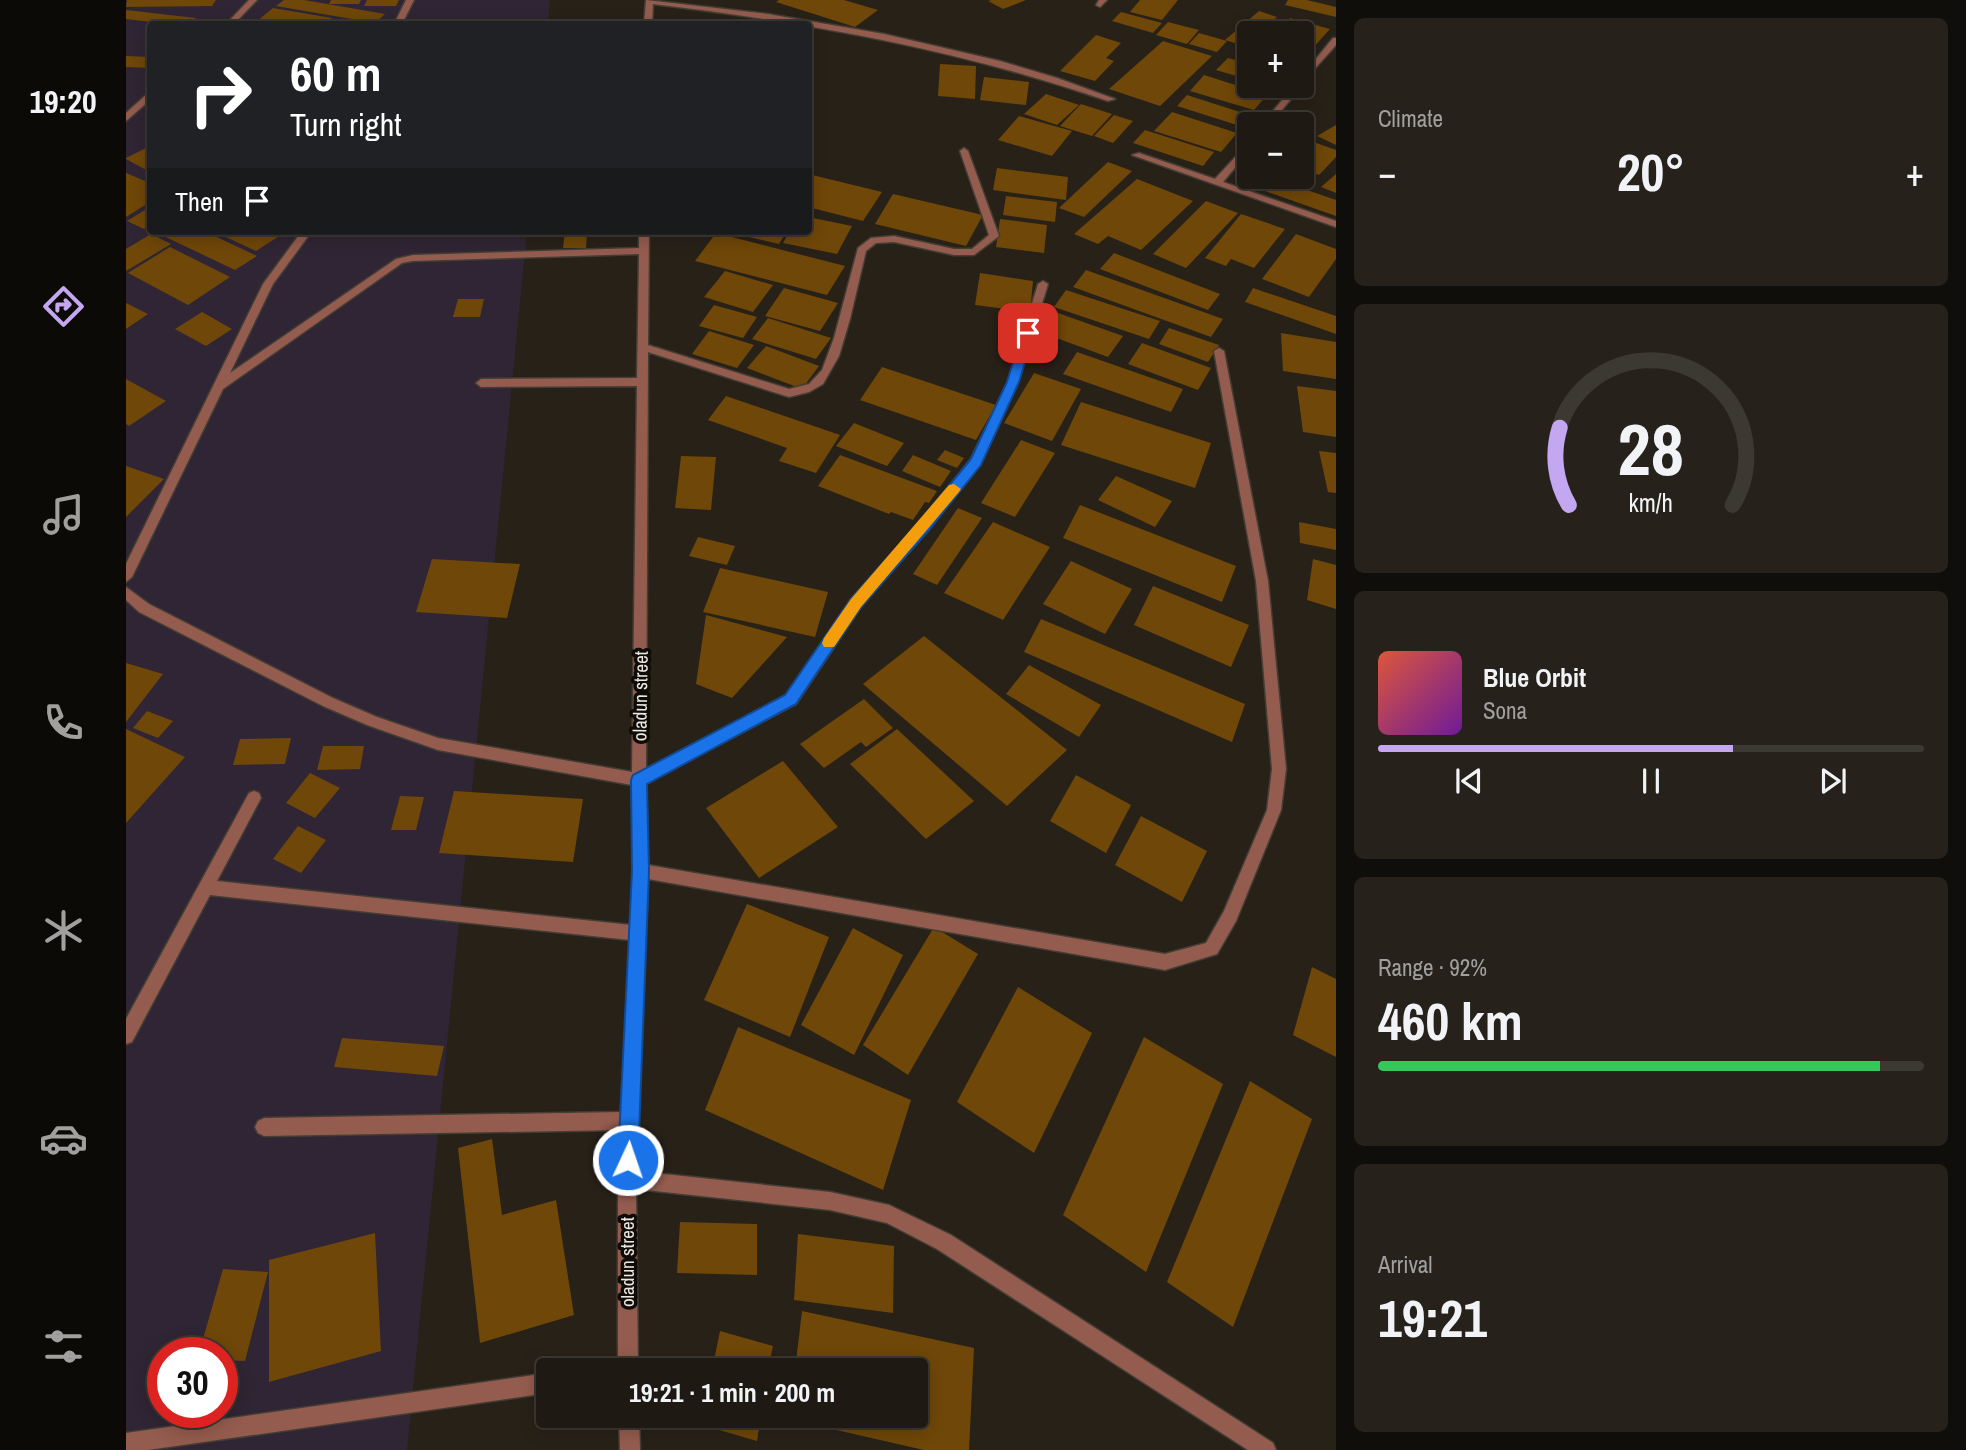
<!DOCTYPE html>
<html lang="en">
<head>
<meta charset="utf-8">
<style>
  :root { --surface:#1e1912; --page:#26221b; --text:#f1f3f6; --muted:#a1a09f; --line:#3c3832; --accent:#c4a7f1 }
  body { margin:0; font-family:"Archivo Narrow",sans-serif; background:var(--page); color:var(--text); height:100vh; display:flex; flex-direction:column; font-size:26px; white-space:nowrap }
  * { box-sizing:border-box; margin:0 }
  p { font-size:23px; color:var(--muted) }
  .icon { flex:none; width:38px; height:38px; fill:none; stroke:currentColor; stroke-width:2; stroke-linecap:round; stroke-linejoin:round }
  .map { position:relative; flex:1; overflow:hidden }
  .panel { display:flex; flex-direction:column; gap:18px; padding:18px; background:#100e0a; width:630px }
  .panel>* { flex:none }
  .top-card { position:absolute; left:21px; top:21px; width:665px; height:214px; border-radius:7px; box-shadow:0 4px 18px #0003,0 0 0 2px var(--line); background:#202124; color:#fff; overflow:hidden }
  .fabs { position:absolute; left:1111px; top:21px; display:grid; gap:14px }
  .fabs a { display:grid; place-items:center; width:77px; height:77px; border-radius:7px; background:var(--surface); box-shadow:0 4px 18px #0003,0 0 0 2px var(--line); font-size:35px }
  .speed { position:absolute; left:21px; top:1337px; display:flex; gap:14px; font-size:35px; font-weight:700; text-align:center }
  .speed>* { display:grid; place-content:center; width:91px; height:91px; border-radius:50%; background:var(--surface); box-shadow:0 4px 18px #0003,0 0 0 2px var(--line); line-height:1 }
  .speed .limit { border:10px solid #d22; background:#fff; color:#111 }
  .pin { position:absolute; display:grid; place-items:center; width:60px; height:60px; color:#fff; margin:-30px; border-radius:14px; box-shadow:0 4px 10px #0006 }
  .me { position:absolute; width:77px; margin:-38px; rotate:3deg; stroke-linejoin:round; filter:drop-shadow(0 0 5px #0008) }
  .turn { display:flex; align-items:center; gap:24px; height:147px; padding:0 28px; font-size:32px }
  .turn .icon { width:91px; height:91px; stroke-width:2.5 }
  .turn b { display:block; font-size:49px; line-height:60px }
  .then { display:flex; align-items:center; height:66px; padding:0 28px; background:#0003; gap:14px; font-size:26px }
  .big { font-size:52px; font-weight:700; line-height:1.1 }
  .panel .tile { flex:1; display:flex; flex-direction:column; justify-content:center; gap:10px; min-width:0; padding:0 24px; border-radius:10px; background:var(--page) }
  .panel .dial { align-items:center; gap:0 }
  .dial svg { height:182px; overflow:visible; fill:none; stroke:var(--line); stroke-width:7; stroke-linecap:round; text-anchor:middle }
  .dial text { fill:var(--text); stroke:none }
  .song { display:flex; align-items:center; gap:21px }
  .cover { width:84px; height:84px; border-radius:10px; background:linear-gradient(135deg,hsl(10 70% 55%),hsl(280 70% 35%)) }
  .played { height:7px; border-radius:4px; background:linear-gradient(90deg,var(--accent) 65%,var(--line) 65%) }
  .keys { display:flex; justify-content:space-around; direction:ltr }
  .heat { display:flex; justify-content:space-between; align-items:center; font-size:38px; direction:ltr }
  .charge { height:10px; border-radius:5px; background:linear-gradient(90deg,#34c759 92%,var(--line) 0) }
  .trip { position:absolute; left:410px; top:1358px; width:392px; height:70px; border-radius:7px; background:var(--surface); box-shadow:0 4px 18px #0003,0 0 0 2px var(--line); font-weight:700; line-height:70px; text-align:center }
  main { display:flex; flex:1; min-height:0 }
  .tabs { display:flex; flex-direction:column; width:126px; justify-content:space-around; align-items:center; background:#0c0a07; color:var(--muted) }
  .tabs .icon { width:49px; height:49px }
  .tabs .on { color:var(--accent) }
  .tabs b { font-size:32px; color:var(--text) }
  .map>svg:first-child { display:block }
  .commercial { fill:#302534; fill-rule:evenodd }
  .building { fill:#6f4708 }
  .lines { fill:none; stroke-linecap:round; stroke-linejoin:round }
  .street-casing { stroke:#433d34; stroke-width:3 }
  .street { fill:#945c4e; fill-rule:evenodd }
  .route { fill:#1a73e8; stroke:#114b97; stroke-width:2 }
  .slow { fill:#f59e0b }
  .labels { text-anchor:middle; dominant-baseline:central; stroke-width:7; stroke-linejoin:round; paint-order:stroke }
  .street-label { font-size:19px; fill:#ece7e1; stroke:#0f0c07 }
</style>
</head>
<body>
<main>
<nav class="tabs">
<b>19:20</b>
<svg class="icon on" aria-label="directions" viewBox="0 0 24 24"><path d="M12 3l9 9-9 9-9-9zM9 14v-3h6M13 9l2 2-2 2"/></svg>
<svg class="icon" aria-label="music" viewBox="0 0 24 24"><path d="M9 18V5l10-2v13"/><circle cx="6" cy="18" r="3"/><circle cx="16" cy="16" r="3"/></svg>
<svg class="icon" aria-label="phone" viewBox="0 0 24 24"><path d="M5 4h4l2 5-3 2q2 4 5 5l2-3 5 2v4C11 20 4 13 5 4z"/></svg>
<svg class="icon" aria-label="climate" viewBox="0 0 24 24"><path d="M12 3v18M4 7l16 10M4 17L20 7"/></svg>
<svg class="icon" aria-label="car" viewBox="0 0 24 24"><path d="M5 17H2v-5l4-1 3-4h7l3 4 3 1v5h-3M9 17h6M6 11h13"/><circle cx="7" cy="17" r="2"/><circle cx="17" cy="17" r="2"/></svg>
<svg class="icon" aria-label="filters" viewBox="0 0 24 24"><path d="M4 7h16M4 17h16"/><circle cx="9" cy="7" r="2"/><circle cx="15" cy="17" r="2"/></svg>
</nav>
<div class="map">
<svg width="1210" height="1450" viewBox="0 0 1210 1450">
  <rect width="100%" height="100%" fill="#282118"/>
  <path class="commercial" d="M0,0H424L422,24H24V231H401L281,1450H0ZM37,1353H96V1412H37Z"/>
  <g class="building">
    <polygon points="1,0 90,0 86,6 0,7"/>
    <polygon points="158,0 178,0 259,14 249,23 150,6"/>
    <polygon points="205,0 235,0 233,4 203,4"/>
    <polygon points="241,0 273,0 270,6 238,6"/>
    <polygon points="653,0 718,0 752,10 729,27 650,2"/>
    <polygon points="866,0 900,0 877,9 862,1"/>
    <polygon points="1014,0 1052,0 1036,20 1004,12"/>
    <polygon points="1162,0 1181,0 1210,7 1210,17 1159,5"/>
    <polygon points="147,8 206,18 198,24 130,22"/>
    <polygon points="0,10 70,18 63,24 43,24 0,19"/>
    <polygon points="1133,11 1151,17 1133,33 1124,33 1124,42 1118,46 1099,40"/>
    <polygon points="995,12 1036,23 1027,33 986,21"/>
    <polygon points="1164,18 1204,29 1176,60 1176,33 1149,33"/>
    <polygon points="1042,22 1073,30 1061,44 1030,35"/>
    <polygon points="1073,33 1101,41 1091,52 1063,44"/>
    <polygon points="970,35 995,43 980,58 988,61 969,81 934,71"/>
    <polygon points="1037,41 1086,56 1034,106 983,89"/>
    <polygon points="0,56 24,57 24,68 0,67"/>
    <polygon points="1102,58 1124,64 1124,80 1090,70"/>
    <polygon points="814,64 850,66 849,99 812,96"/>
    <polygon points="1078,75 1141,95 1128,110 1064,91"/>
    <polygon points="858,77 903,82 900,105 854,100"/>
    <polygon points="920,94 953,105 931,125 898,114"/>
    <polygon points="1061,95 1120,114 1111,125 1051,106"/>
    <polygon points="955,104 986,114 966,136 934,126"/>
    <polygon points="1046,112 1111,133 1095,152 1028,131"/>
    <polygon points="988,115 1007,121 987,143 968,136"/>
    <polygon points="893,116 946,131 926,156 872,140"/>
    <polygon points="1210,125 1210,145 1191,136"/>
    <polygon points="1019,130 1088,152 1077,166 1007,143"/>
    <polygon points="1179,139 1210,150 1210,157 1193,175 1176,169 1176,142"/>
    <polygon points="24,146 24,172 0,159 0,158"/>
    <polygon points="982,162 1006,171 958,217 933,208"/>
    <polygon points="871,168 942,177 940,200 867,190"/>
    <polygon points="0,173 24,183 24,202 0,217"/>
    <polygon points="682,174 756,192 737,221 682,207"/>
    <polygon points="1210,174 1210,193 1195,187"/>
    <polygon points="1011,179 1067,201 1015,250 982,236 972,244 948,234"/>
    <polygon points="1149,179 1210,200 1210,216 1139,191"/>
    <polygon points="767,194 857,215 840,246 749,224"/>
    <polygon points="880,196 931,202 929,222 877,215"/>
    <polygon points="1080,201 1112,213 1060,268 1027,254"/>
    <polygon points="24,207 24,225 18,229 1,221"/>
    <polygon points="1115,214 1159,229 1128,268 1105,259 1100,266 1079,258"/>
    <polygon points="682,217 726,226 711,254 657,243 664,231 682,231"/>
    <polygon points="874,219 921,225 918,253 870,247"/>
    <polygon points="27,231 78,231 131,256 109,270"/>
    <polygon points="87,231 153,231 158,233 130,251"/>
    <polygon points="439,231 461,231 460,248 437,248"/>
    <polygon points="598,231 661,231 653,244"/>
    <polygon points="590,233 719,266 701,295 569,261"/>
    <polygon points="25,234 45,244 0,271 0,249"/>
    <polygon points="1170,234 1210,249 1210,259 1183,297 1136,279"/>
    <polygon points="44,247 104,277 62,305 2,273"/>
    <polygon points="988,253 1094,294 1082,310 974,269"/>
    <polygon points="960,270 1097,319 1085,337 947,287"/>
    <polygon points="599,271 647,285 627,312 578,297"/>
    <polygon points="854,273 907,281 904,312 849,305"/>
    <polygon points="658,288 712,303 694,331 639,316"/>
    <polygon points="1127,288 1210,316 1210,334 1119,302"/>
    <polygon points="940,290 1034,321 1023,339 928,307"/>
    <polygon points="332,299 358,299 354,317 327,317"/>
    <polygon points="0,303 22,314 0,329"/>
    <polygon points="588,305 631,317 617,338 573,326"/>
    <polygon points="76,312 106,329 80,346 49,329"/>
    <polygon points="929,312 997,336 982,357 914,332"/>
    <polygon points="642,318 705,338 690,359 626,339"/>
    <polygon points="1043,328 1093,345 1082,362 1033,344"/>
    <polygon points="583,331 628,345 611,368 566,354"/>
    <polygon points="1155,333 1210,342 1210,379 1157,371"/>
    <polygon points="1016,343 1085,368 1072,390 1002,364"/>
    <polygon points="640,346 693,366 676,389 621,368"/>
    <polygon points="951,352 1057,389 1045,412 937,374"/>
    <polygon points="756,367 870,405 850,440 734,400"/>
    <polygon points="908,373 955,389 926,441 878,423"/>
    <polygon points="0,379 40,401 3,426 0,424"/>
    <polygon points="1171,386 1210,391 1210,437 1177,432"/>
    <polygon points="600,396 714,435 690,473 653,461 661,448 582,420"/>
    <polygon points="955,402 1085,443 1069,488 935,445"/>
    <polygon points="728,423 778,443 761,466 710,446"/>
    <polygon points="895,440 929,453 889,517 855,503"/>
    <polygon points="819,450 838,458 831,468 811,460"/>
    <polygon points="1193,451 1210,453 1210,493 1202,492"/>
    <polygon points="714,455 811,491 803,503 799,502 787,520 765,512 763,514 692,486"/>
    <polygon points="787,455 825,471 814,487 776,471"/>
    <polygon points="555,456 590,457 585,510 549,508"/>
    <polygon points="0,466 38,479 0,517"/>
    <polygon points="990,476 1046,501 1029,527 972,500"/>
    <polygon points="954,505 1110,566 1096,602 937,538"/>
    <polygon points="832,508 856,518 811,585 787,574"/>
    <polygon points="867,522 924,547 877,620 818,593"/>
    <polygon points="1173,522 1210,529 1210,550 1174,543"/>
    <polygon points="572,537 609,546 601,565 563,556"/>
    <polygon points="306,559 394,564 381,618 290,612"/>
    <polygon points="1187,559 1210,565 1210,609 1181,600"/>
    <polygon points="945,561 1006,589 979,634 917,604"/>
    <polygon points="594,568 702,592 689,637 577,612"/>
    <polygon points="1027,586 1123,625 1105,667 1008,625"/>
    <polygon points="580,615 661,637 606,698 570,684"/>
    <polygon points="915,619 1119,704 1106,742 898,652"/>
    <polygon points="798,636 941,750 881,806 737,684"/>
    <polygon points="0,663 37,674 0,722"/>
    <polygon points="903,665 975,705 953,737 880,694"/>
    <polygon points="738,699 767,728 740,747 735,742 698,768 674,744"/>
    <polygon points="21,711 47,721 32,738 7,728"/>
    <polygon points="0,729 59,757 0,823"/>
    <polygon points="771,729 848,801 800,839 724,764"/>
    <polygon points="165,738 159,764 107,765 114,739"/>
    <polygon points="197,746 238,746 234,769 191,770"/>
    <polygon points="657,761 712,827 633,878 580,808"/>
    <polygon points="184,773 214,788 189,818 160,803"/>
    <polygon points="950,775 1005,805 980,853 924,821"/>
    <polygon points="328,791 457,799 447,862 313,853"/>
    <polygon points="274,796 298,797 290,830 265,830"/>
    <polygon points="1015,816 1081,851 1056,902 989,865"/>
    <polygon points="172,826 200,840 175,873 147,859"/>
    <polygon points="621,904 703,937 664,1037 578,1000"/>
    <polygon points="808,927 852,954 782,1075 737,1045"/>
    <polygon points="727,928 777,955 728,1055 675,1025"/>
    <polygon points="1186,967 1210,979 1210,1057 1167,1035"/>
    <polygon points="892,987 966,1033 908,1153 831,1102"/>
    <polygon points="612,1027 785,1100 757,1190 579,1110"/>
    <polygon points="1018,1037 1097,1084 1020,1272 937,1215"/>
    <polygon points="216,1038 318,1046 311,1076 208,1067"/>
    <polygon points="1124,1081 1186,1119 1107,1327 1041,1282"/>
    <polygon points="366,1139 376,1215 430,1200 448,1315 354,1343 332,1148"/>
    <polygon points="554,1222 631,1224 631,1275 551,1273"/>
    <polygon points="249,1233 255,1351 143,1382 143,1260"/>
    <polygon points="672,1234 768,1246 767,1313 668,1300"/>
    <polygon points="97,1269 142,1272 119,1361 96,1360 96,1353 73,1353"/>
    <polygon points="676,1311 848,1348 843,1450 798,1450 662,1419 663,1416 789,1416 789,1370 669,1370"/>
    <polygon points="594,1331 647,1346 642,1370 586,1370"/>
    <polygon points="577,1416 635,1416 631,1441 576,1425"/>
  </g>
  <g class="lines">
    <g class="street-casing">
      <g id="street">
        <polygon points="123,0 131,0 108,24 100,24"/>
        <polygon points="280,0 288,0 276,24 268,24"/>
        <path d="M520,0L642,14L758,34L874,61L931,78L989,99L982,101C831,49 685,23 527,4L526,24H518Z"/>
        <polygon points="973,0 981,0 974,7 970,5"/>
        <polygon points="1207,38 1210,38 1210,45 1176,83 1176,76"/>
        <polygon points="1168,86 1176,86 1144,124 1136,124"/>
        <polygon points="21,94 24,94 24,100 0,121 0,113"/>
        <polygon points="1124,141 1124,150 1097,182 1210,221 1210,227 1006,155 1013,153 1089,179"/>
        <polygon points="838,148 842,151 873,236 848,255 828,255 768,242 750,243 740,251 724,319 713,356 697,384 683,392 663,397 522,352 520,769 660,696 725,599 794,523 845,459 882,382 912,284 917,281 922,284 892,382 854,464 802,529 735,607 670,704 520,783 522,865 1039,954 1080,943 1098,911 1141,810 1146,769 1130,581 1088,351 1093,348 1098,351 1142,581 1160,769 1155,810 1110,921 1091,954 1039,970 522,879 510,1171 704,1192 763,1205 825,1235 1147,1443 1150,1450 1122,1450 811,1249 761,1223 704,1210 510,1189 512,1370 492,1370 492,1179 494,1130 138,1136 132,1133 129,1127 132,1121 138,1118 495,1112 504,940 84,895 6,1042 0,1044 0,1019 123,793 128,791 133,793 135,798 91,881 505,925 507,871 506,785 312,750 241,725 197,706 13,612 0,600 0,587 23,604 207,698 251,717 312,738 506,772 511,386 355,387 350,383 355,379 511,378 513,254 287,261 276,263 97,389 6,577 0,582 0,564 137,284 176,231 186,231 147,284 104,373 270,259 287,255 513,248 513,231 523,231 522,345 663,389 683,384 696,370 708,338 732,248 745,238 768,236 828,249 846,249 863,235 834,151"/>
        <polygon points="422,1373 422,1393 22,1450 0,1450 0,1433"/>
        <polygon points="493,1416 513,1416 514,1450 494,1450"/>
      </g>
    </g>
    <use href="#street" class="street"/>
  </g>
  <polygon class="route" points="902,329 908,333 893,382 855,465 803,530 735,607 670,704 521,784 523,871 512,1160 509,1167 502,1170 495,1167 492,1160 506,871 505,780 507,775 659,695 725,599 793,522 845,459 881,382 896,333"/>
  <polygon class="slow" points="828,484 835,489 833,492 735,607 708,647 698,647 696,643 698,638 725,599 823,485"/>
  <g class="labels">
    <g class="street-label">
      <text transform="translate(514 696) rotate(-89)">oladun street</text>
      <text transform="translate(501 1262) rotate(-90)">oladun street</text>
    </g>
  </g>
</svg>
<div class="fabs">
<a>+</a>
<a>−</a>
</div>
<div class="speed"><div class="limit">30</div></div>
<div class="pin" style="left:902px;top:333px;background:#d93025"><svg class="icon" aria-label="arrive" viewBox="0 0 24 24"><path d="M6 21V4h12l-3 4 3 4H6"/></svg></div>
<svg class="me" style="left:502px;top:1160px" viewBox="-20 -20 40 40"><circle r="17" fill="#1a73e8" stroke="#fff" stroke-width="3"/><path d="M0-11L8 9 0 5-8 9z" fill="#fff"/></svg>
<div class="trip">19:21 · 1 min · 200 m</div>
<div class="top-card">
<div class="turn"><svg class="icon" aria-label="right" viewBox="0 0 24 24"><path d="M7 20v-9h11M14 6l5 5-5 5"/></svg><div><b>60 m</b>Turn right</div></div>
<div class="then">Then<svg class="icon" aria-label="arrive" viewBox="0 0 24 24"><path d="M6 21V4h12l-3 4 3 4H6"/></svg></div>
</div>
</div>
<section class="panel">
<div class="tile"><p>Climate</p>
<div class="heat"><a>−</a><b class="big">20°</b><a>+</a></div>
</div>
<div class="tile dial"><svg viewBox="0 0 100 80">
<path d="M14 69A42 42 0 1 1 86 69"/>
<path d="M14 69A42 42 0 0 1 10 35" stroke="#c4a7f1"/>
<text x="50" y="56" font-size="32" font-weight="700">28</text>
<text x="50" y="72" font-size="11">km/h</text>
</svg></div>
<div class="tile">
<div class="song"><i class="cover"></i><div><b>Blue Orbit</b><p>Sona</p></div></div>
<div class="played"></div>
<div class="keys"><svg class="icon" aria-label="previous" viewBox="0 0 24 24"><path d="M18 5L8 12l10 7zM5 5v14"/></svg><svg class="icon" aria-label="pause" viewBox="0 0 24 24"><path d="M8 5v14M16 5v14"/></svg><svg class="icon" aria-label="next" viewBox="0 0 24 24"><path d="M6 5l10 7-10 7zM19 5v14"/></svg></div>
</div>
<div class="tile"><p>Range · 92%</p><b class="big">460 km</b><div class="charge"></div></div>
<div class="tile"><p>Arrival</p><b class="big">19:21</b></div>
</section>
</main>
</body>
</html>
